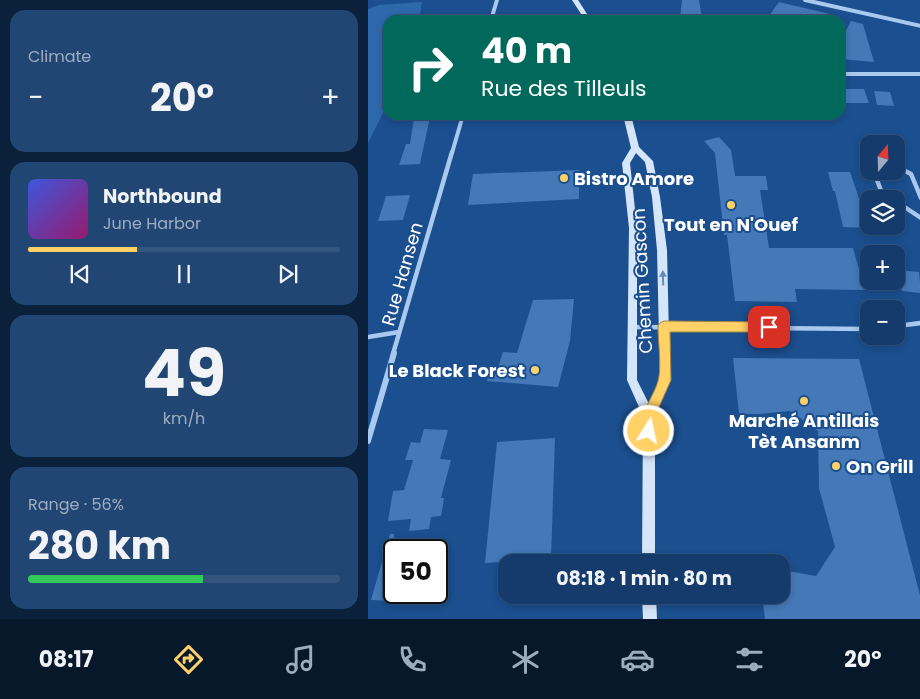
<!DOCTYPE html>
<html lang="en">
<head>
<meta charset="utf-8">
<style>
  :root { --surface:#143b6b; --page:#214673; --text:#f1f3f6; --muted:#9dadc1; --line:#33557e; --accent:#ffd166 }
  body { margin:0; font-family:Poppins,sans-serif; background:var(--page); color:var(--text); height:100vh; display:flex; flex-direction:column; font-size:19px; white-space:nowrap }
  * { box-sizing:border-box; margin:0 }
  p { font-size:16px; color:var(--muted) }
  .icon { flex:none; width:28px; height:28px; fill:none; stroke:currentColor; stroke-width:2; stroke-linecap:round; stroke-linejoin:round }
  .map { position:relative; flex:1; overflow:hidden }
  .drawer { display:flex; flex-direction:column; gap:10px; padding:10px; background:#0b203b; width:368px }
  .drawer>* { flex:none }
  .top-card { position:absolute; left:15px; top:15px; width:462px; height:105px; border-radius:15px; box-shadow:0 2px 8px #0003,0 0 0 1px var(--line); background:#00695c; color:#fff; overflow:hidden }
  .needle { width:32px; rotate:19deg }
  .buttons { position:absolute; left:492px; top:135px; display:grid; gap:10px }
  .buttons a { display:grid; place-items:center; width:45px; height:45px; border-radius:10px; background:var(--surface); box-shadow:0 2px 8px #0003,0 0 0 1px var(--line); font-size:25px }
  .speed { position:absolute; left:15px; top:539px; display:flex; gap:10px; font-size:25px; font-weight:700; text-align:center }
  .speed>* { display:grid; place-content:center; width:65px; height:65px; border-radius:50%; background:var(--surface); box-shadow:0 2px 8px #0003,0 0 0 1px var(--line); line-height:1 }
  .speed .limit { border:2px solid #111; border-radius:8px; background:#fff; color:#111 }
  .pin { position:absolute; display:grid; place-items:center; width:42px; height:42px; color:#fff; margin:-21px; border-radius:10px; box-shadow:0 2px 8px #0006 }
  .me { position:absolute; width:55px; margin:-28px; rotate:10deg; stroke-linejoin:round; filter:drop-shadow(0 0 4px #0008) }
  .turn { display:flex; align-items:center; gap:18px; height:105px; padding:0 15px; font-size:22px }
  .turn .icon { width:65px; height:65px; stroke-width:2.5 }
  .turn b { display:block; font-size:35px; line-height:42px }
  .big { font-size:38px; font-weight:700; line-height:1.1 }
  .drawer .tile { flex:1; display:flex; flex-direction:column; justify-content:center; gap:8px; min-width:0; padding:0 18px; border-radius:15px; background:var(--page) }
  .drawer .dial { align-items:center; gap:0 }
  .dial b { font-size:65px; line-height:1 }
  .song { display:flex; align-items:center; gap:15px }
  .cover { width:60px; height:60px; border-radius:8px; background:linear-gradient(135deg,hsl(230 70% 55%),hsl(320 70% 35%)) }
  .played { height:5px; border-radius:2px; background:linear-gradient(90deg,var(--accent) 35%,var(--line) 35%) }
  .keys { display:flex; justify-content:space-around; direction:ltr }
  .heat { display:flex; justify-content:space-between; align-items:center; font-size:28px; direction:ltr }
  .charge { height:8px; border-radius:4px; background:linear-gradient(90deg,#34c759 56%,var(--line) 0) }
  .trip { position:absolute; left:130px; top:554px; width:292px; height:50px; border-radius:15px; background:var(--surface); box-shadow:0 2px 8px #0003,0 0 0 1px var(--line); font-weight:700; line-height:50px; text-align:center }
  .tab-bar { display:flex; height:80px; justify-content:space-around; align-items:center; background:#08182b; color:var(--muted) }
  .tab-bar .icon { width:35px; height:35px }
  .tab-bar .on { color:var(--accent) }
  .tab-bar b { font-size:22px; color:var(--text) }
  main { display:flex; flex:1; min-height:0 }
  .map>svg:first-child { display:block }
  .green { fill:#2e69ad }
  .building { fill:#4478b7 }
  .lines { fill:none; stroke-linecap:round; stroke-linejoin:round }
  .minor-far2 { stroke:#a9c9ee; stroke-width:4 }
  .minor-far1 { stroke:#a9c9ee; stroke-width:4.5 }
  .minor { stroke:#a9c9ee; stroke-width:6 }
  .secondary { fill:#d6e6fa; fill-rule:evenodd }
  .oneway { fill:#668bba }
  .route { fill:#ffd166; stroke:#a68842 }
  .poi-dot { fill:#ffd166; stroke:#1b4f8f; stroke-width:2 }
  .labels { text-anchor:middle; dominant-baseline:central; stroke-width:4; stroke-linejoin:round; paint-order:stroke }
  .poi-label { font-size:18px; font-weight:bold; fill:#fff; stroke:#1b4f8f; text-anchor:start }
  .street-label { font-size:18px; fill:#fff; stroke:#1b4f8f }
</style>
</head>
<body>
<main>
<section class="drawer">
<div class="tile"><p>Climate</p>
<div class="heat"><a>−</a><b class="big">20°</b><a>+</a></div>
</div>
<div class="tile">
<div class="song"><i class="cover"></i><div><b>Northbound</b><p>June Harbor</p></div></div>
<div class="played"></div>
<div class="keys"><svg class="icon" aria-label="previous" viewBox="0 0 24 24"><path d="M18 5L8 12l10 7zM5 5v14"/></svg><svg class="icon" aria-label="pause" viewBox="0 0 24 24"><path d="M8 5v14M16 5v14"/></svg><svg class="icon" aria-label="next" viewBox="0 0 24 24"><path d="M6 5l10 7-10 7zM19 5v14"/></svg></div>
</div>
<div class="tile dial"><b>49</b><p>km/h</p></div>
<div class="tile"><p>Range · 56%</p><b class="big">280 km</b><div class="charge"></div></div>
</section>
<div class="map">
<svg width="553" height="619" viewBox="0 0 553 619">
  <rect width="100%" height="100%" fill="#1b4f8f"/>
  <polygon class="green" points="54,2 51,20 20,20 20,103 0,143 0,9 11,5"/>
  <g class="building">
    <polygon points="314,0 331,0 334,18 312,18"/>
    <polygon points="411,2 466,15 465,20 398,20"/>
    <polygon points="483,21 495,24 506,62 472,59 472,42"/>
    <polygon points="472,89 496,89 501,103 472,103"/>
    <polygon points="506,91 522,92 526,106 509,105"/>
    <polygon points="62,117 52,164 31,165 38,144 42,144 46,118"/>
    <polygon points="351,137 363,150 367,176 398,176 400,190 392,190 401,248 485,248 497,290 427,289 429,302 367,301 359,235 356,235 347,153 336,141"/>
    <polygon points="211,170 211,199 100,205 105,174"/>
    <polygon points="460,172 482,172 501,228 475,227 467,191 465,191"/>
    <polygon points="42,195 35,220 10,221 18,196"/>
    <polygon points="530,270 551,272 553,293 534,291"/>
    <polygon points="206,299 202,341 190,387 119,381 123,368 130,368 135,352 149,353 165,300"/>
    <polygon points="365,358 491,359 553,599 553,619 397,619 394,595 414,595 414,570 448,576 467,547 451,488 450,431 422,411 391,414 371,414"/>
    <polygon points="56,429 80,430 72,459 83,460 73,498 76,498 73,516 63,517 61,529 41,531 43,519 20,521 25,491 36,490 45,460 37,460 43,442 52,443"/>
    <polygon points="187,438 183,559 117,563 129,442"/>
    <polygon points="22,534 26,534 26,601 3,600"/>
  </g>
  <g class="lines">
    <g class="minor-far2">
      <polyline points="437,0 553,26"/>
      <polyline points="123,20 129,0"/>
      <polyline points="472,74 553,74"/>
      <polyline points="84,153 95,115"/>
    </g>
    <g class="minor-far1">
      <polyline points="529,167 543,174 553,198"/>
      <polyline points="511,171 507,175 514,193 523,199"/>
      <polyline points="529,202 553,218"/>
      <polyline points="529,326 553,323"/>
      <polyline points="265,327 501,329"/>
      <polyline points="0,337 31,332"/>
      <polyline points="25,354 84,152"/>
    </g>
    <polyline class="minor" points="0,441 26,353"/>
    <g class="secondary">
      <polygon points="204,0 210,0 223,20 217,20"/>
      <path d="M255,115H263L271,147L285,161L292,197L299,250L302,380L287,416V562H274L275,416L259,380L261,228L254,163L263,148ZM268,153L277,162L284,197L289,250L292,380L281,404L269,380V228L262,163Z"/>
      <polygon points="274,595 288,595 289,619 275,619"/>
    </g>
  </g>
  <defs><path id="oneway-solid" d="M-6-.8H1V-3.2L6.5 0L1 3.2V.8H-6Z" transform="scale(1.25)"/></defs>
  <use class="oneway" href="#oneway-solid" transform="translate(295 278) rotate(-92)"/>
  <path class="route" d="M296,321L401,322L405,324L407,327L405,331L401,332H302L303,380L287,416L285,435L281,437L276,435C268,416 285,399 290,381C294,367 290,342 290,326L292,323Z"/>
  <g class="poi-dot">
    <circle cx="196" cy="178" r="5"/>
    <circle cx="363" cy="205" r="5"/>
    <circle cx="167" cy="370" r="5"/>
    <circle cx="436" cy="401" r="5"/>
    <circle cx="468" cy="466" r="5"/>
  </g>
  <g class="labels">
    <g class="poi-label">
      <text x="206" y="178">Bistro Amore</text>
      <text x="363" y="224" text-anchor="middle">Tout en N'Ouef</text>
      <text x="157" y="370" text-anchor="end">Le Black Forest</text>
      <text x="436" y="420" text-anchor="middle">Marché Antillais<tspan x="436" dy="21">Tèt Ansanm</tspan></text>
      <text x="478" y="466">On Grill</text>
    </g>
    <g class="street-label">
      <text transform="translate(34 274) rotate(-74)">Rue Hansen</text>
      <text transform="translate(274 281) rotate(-93)">Chemin Gascon</text>
    </g>
  </g>
</svg>
<div class="buttons">
<a><svg class="needle" viewBox="-14 -14 28 28"><path d="M0-13l5 13h-10z" fill="#e53935"/><path d="M0 13l5-13h-10z" fill="#9dadc1"/></svg></a>
<a><svg class="icon" aria-label="layers" viewBox="0 0 24 24"><path d="M12 4l9 5-9 5-9-5zM3 14l9 5 9-5"/></svg></a>
<a>+</a>
<a>−</a>
</div>
<div class="speed"><div class="limit">50</div></div>
<div class="pin" style="left:401px;top:327px;background:#d93025"><svg class="icon" aria-label="arrive" viewBox="0 0 24 24"><path d="M6 21V4h12l-3 4 3 4H6"/></svg></div>
<svg class="me" style="left:281px;top:431px" viewBox="-20 -20 40 40"><circle r="17" fill="#ffd166" stroke="#fff" stroke-width="3"/><path d="M0-11L8 9 0 5-8 9z" fill="#fff"/></svg>
<div class="trip">08:18 · 1 min · 80 m</div>
<div class="top-card">
<div class="turn"><svg class="icon" aria-label="right" viewBox="0 0 24 24"><path d="M7 20v-9h11M14 6l5 5-5 5"/></svg><div><b>40 m</b>Rue des Tilleuls</div></div>
</div>
</div>
</main>
<nav class="tab-bar">
<b>08:17</b>
<svg class="icon on" aria-label="directions" viewBox="0 0 24 24"><path d="M12 3l9 9-9 9-9-9zM9 14v-3h6M13 9l2 2-2 2"/></svg>
<svg class="icon" aria-label="music" viewBox="0 0 24 24"><path d="M9 18V5l10-2v13"/><circle cx="6" cy="18" r="3"/><circle cx="16" cy="16" r="3"/></svg>
<svg class="icon" aria-label="phone" viewBox="0 0 24 24"><path d="M5 4h4l2 5-3 2q2 4 5 5l2-3 5 2v4C11 20 4 13 5 4z"/></svg>
<svg class="icon" aria-label="climate" viewBox="0 0 24 24"><path d="M12 3v18M4 7l16 10M4 17L20 7"/></svg>
<svg class="icon" aria-label="car" viewBox="0 0 24 24"><path d="M5 17H2v-5l4-1 3-4h7l3 4 3 1v5h-3M9 17h6M6 11h13"/><circle cx="7" cy="17" r="2"/><circle cx="17" cy="17" r="2"/></svg>
<svg class="icon" aria-label="filters" viewBox="0 0 24 24"><path d="M4 7h16M4 17h16"/><circle cx="9" cy="7" r="2"/><circle cx="15" cy="17" r="2"/></svg>
<b>20°</b>
</nav>
</body>
</html>
